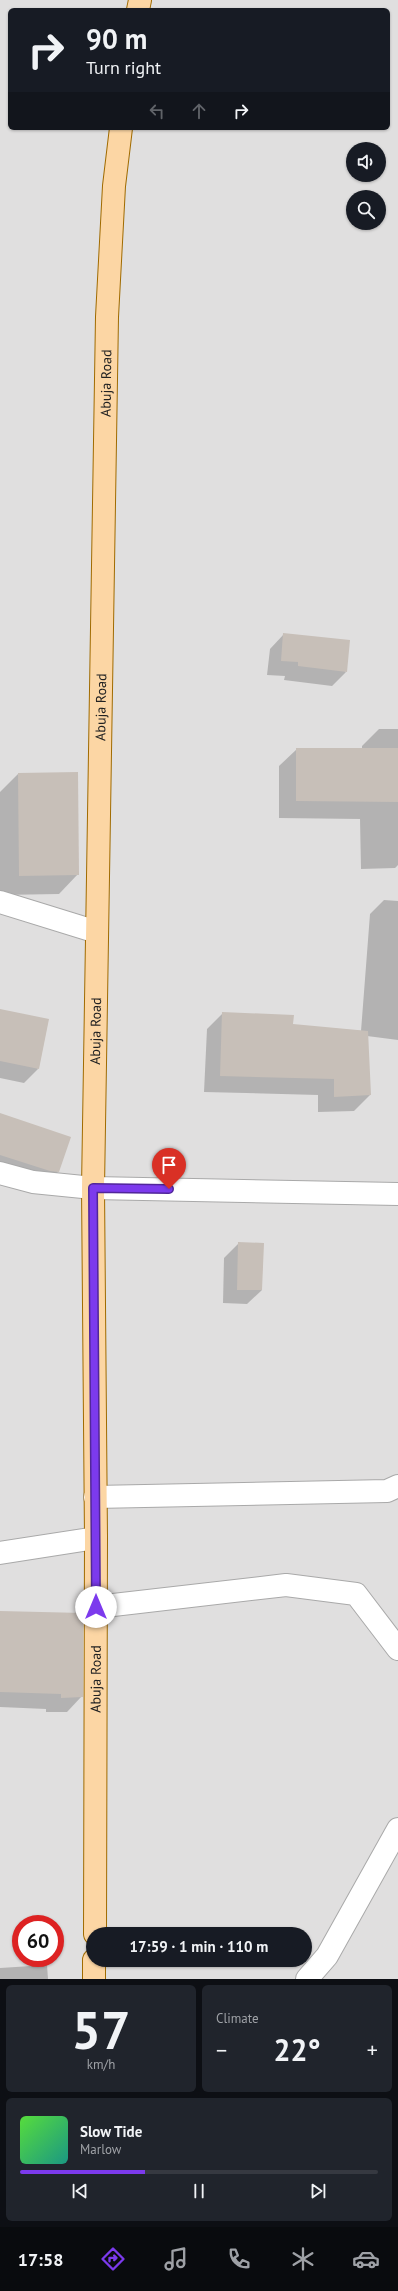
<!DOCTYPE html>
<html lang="en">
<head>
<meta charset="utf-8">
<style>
  :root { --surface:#171b24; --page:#20242c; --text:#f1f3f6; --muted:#9ea1a6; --line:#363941; --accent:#7c3aed }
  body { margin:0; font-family:"PT Sans",sans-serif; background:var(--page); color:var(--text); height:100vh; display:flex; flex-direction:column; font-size:15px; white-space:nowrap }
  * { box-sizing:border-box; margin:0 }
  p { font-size:13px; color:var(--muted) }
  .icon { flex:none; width:22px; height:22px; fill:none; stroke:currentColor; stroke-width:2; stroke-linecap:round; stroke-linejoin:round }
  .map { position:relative; height:1979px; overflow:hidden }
  .side { display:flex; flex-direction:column; gap:6px; padding:6px; background:#0d0f14; flex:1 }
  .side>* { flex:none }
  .hud { position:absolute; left:8px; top:8px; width:382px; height:122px; border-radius:6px; box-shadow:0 1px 3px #0004; background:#171b24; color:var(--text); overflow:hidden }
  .tools { position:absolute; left:346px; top:142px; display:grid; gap:8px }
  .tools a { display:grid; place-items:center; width:40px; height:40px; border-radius:50%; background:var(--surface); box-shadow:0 1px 3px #0004; font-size:20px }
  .speed { position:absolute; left:12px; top:1915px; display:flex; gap:8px; font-size:20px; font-weight:700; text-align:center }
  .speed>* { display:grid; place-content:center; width:52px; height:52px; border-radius:50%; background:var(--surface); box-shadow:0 1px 3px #0004; line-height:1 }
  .speed .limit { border:6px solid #d22; background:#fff; color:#111 }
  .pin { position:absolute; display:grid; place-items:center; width:34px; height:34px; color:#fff; margin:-41px -17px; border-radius:50% 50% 50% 0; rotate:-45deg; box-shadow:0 0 4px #0007 }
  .pin .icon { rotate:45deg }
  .me { position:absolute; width:44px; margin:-22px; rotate:0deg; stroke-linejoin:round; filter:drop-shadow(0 0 3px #0008) }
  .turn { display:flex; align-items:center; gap:14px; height:84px; padding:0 12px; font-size:18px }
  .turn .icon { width:52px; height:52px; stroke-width:2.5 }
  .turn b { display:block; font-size:28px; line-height:34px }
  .lanes { display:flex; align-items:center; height:38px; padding:0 12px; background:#0003; justify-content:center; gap:20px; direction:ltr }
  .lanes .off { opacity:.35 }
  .big { font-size:30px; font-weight:700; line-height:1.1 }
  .side .widget { flex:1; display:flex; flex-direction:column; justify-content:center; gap:6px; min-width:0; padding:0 14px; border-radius:6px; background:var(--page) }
  .side .dial { align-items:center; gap:0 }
  .dial b { font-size:52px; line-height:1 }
  .song { display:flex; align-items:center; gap:12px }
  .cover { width:48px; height:48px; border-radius:6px; background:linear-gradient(135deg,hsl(110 70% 55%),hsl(170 70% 35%)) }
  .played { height:4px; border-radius:2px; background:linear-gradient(90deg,var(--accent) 35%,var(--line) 35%) }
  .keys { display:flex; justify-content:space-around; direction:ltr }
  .heat { display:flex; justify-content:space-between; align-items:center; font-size:22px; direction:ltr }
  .side .tiles { flex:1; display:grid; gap:6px; grid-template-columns:1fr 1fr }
  .widget:last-child { grid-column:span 2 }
  .trip { position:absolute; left:86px; top:1927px; width:226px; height:40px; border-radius:20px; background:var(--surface); box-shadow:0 1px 3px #0004; font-weight:700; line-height:40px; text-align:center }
  .menu { display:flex; height:64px; justify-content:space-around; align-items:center; background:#090b0e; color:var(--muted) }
  .menu .icon { width:28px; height:28px }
  .menu .current { color:var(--accent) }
  .menu b { font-size:18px; color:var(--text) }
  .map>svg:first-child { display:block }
  .residential { fill:#e0dfdf; fill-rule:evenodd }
  .shadow { fill:#0003 }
  .building { fill:#c7bfb8 }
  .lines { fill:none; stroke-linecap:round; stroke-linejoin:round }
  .minor-casing { stroke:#a9a9a9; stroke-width:24 }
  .major-casing { stroke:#a06b00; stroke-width:24 }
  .minor { stroke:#fff; stroke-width:22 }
  .major { stroke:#fcd6a4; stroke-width:22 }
  .route-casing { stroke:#51269a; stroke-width:10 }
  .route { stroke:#7c3aed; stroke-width:7 }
  .labels { text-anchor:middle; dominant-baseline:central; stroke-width:3.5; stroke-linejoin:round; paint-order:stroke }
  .street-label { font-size:14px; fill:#222; stroke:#fff }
</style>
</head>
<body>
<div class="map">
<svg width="398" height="1979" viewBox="0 0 398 1979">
  <rect width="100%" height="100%" fill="#f2efe9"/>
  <path class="residential" d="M0,0H398V1979H0ZM10,10H388V128H10ZM353,149H379V175H353ZM353,197H379V223H353ZM21,1924H55V1958H21ZM93,1934H305V1960H93Z"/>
  <g class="shadow">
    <polygon points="284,634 346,672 332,686 284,680 285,676 267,675 270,649"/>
    <polygon points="379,729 398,729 398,865 395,868 361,869 360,819 279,818 279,766 297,749 362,749 362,746"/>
    <polygon points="18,774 78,874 59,894 0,895 0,792"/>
    <polygon points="384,900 398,901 398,1040 367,1036 370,1095 354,1111 318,1112 318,1095 204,1092 207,1029 223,1013 292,1025 361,1031 370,914"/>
    <polygon points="0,1010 38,1069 24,1083 0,1078"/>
    <polygon points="0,1114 58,1172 38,1191 0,1181"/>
    <polygon points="239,1243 262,1290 247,1304 223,1303 224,1258"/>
    <polygon points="0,1611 82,1696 67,1712 46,1712 46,1709 0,1707"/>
    <polygon points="47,1965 48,1979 0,1979 0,1968"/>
  </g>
  <g class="building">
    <polygon points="283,633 350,640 347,672 298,666 298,662 281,661"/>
    <polygon points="296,748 398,748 398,802 296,801"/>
    <polygon points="78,772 79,875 19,876 18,773"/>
    <polygon points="0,1009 49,1019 39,1069 0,1061"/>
    <polygon points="222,1012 294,1015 293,1024 368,1031 371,1095 334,1097 334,1079 220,1076"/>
    <polygon points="0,1113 71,1137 59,1172 50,1171 0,1155"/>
    <polygon points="238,1242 264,1243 262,1290 237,1290"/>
    <polygon points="0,1611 83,1613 83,1697 61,1698 61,1694 0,1692"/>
  </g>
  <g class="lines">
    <g class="minor-casing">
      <g id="minor">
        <polyline points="0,902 97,932"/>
        <polyline points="0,1173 33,1182 93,1188 398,1194"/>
        <polyline points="95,1497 387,1491 398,1486"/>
        <polyline points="0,1553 96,1538"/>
        <polyline points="96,1607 286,1585 356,1594 398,1649"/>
        <polyline points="307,1979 327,1956 398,1829"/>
      </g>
    </g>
    <g class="major-casing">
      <g id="major">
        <polyline points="138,10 140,0"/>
        <path id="s1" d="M95,1934L96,1538L93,1188L107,317L114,186L121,128"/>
        <polyline points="94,1979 94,1960"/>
      </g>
    </g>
    <use href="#minor" class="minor"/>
    <use href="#major" class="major"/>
  </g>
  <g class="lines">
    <g class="route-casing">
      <polyline id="route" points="96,1607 93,1188 169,1189"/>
    </g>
    <use href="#route" class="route"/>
  </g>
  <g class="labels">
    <g class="street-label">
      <text stroke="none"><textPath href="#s1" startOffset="1551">Abuja Road</textPath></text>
      <text stroke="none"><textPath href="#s1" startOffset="1227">Abuja Road</textPath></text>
      <text stroke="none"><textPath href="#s1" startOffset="903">Abuja Road</textPath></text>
      <text stroke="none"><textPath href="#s1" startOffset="255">Abuja Road</textPath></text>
    </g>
  </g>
</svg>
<div class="tools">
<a><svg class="icon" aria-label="sound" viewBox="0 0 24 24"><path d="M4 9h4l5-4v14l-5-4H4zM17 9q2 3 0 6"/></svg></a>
<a><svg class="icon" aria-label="search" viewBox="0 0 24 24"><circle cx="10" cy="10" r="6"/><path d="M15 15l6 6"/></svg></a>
</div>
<div class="speed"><div class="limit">60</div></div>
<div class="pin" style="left:169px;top:1189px;background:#d93025"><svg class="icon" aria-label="arrive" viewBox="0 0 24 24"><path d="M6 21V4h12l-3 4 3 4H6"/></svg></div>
<svg class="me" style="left:96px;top:1607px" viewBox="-20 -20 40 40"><circle r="19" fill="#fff"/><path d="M0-13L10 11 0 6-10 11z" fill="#7c3aed"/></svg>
<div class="trip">17:59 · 1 min · 110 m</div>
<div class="hud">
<div class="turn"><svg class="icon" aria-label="right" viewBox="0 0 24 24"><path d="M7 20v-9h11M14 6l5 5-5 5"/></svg><div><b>90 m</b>Turn right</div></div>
<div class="lanes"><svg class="icon off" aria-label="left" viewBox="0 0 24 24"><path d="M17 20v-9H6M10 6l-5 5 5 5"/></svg><svg class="icon off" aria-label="ahead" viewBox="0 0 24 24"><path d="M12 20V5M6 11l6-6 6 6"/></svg><svg class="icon" aria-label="right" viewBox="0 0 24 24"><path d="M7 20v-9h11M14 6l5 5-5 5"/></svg></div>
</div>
</div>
<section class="side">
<div class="tiles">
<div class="widget dial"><b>57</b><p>km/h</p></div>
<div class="widget"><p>Climate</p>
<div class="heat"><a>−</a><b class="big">22°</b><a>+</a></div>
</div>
<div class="widget">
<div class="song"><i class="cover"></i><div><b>Slow Tide</b><p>Marlow</p></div></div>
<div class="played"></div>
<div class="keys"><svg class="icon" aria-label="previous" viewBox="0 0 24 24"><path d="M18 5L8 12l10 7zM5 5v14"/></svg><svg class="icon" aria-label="pause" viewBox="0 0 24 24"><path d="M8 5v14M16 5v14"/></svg><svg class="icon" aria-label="next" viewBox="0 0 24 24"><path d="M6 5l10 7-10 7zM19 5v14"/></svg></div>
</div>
</div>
</section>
<nav class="menu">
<b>17:58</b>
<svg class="icon current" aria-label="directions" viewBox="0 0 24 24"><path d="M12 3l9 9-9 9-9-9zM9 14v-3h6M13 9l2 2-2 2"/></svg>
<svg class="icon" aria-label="music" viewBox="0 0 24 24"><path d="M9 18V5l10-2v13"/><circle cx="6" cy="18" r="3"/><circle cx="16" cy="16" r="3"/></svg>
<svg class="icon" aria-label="phone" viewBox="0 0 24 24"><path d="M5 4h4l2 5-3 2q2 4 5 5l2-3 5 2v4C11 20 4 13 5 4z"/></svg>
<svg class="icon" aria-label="climate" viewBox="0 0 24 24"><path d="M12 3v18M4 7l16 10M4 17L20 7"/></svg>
<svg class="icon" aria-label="car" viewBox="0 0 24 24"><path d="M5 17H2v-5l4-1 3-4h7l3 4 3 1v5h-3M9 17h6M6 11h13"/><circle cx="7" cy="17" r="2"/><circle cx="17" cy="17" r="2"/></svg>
</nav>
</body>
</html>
